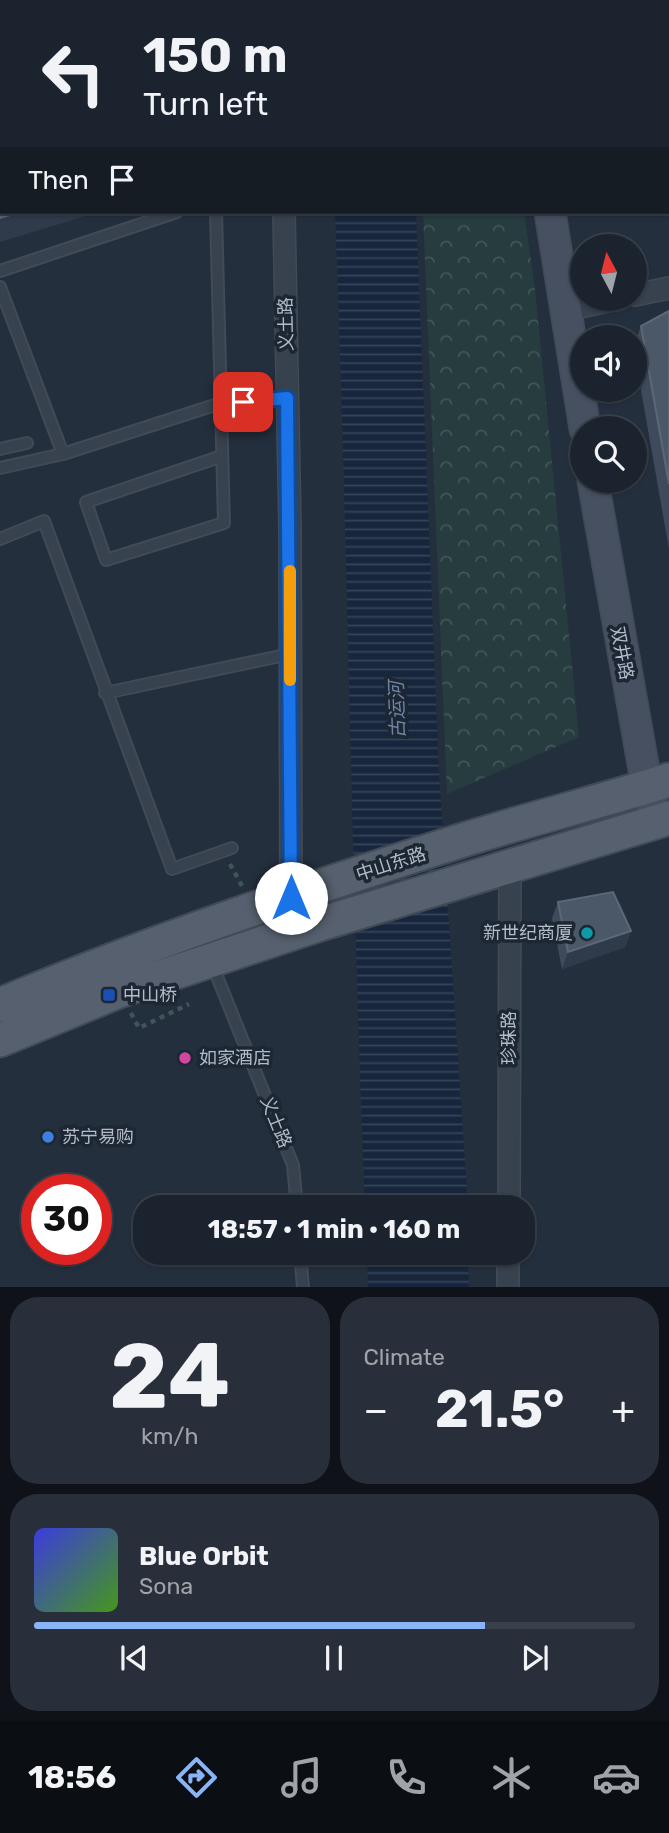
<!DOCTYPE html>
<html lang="en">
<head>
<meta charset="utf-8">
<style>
  :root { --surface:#1b232e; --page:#282f3a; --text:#f1f3f6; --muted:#a0a4aa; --line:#39404a; --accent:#8ab4f8 }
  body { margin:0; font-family:Rubik,"Noto Sans SC",sans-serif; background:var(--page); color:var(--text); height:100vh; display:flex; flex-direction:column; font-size:26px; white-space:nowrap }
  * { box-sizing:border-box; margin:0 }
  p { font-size:23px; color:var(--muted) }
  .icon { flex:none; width:38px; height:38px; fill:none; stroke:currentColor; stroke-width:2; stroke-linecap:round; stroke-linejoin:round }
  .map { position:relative; height:1287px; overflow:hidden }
  .panel { display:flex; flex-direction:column; gap:10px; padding:10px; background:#0f1319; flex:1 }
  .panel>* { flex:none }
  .guide { position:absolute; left:0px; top:0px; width:670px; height:214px; box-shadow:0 2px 5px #0004,0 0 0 2px var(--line); background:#1b232e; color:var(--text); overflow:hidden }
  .needle { width:46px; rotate:353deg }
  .tools { position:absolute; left:570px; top:234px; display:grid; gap:14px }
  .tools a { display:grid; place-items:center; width:77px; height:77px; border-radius:50%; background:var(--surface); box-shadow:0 2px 5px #0004,0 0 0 2px var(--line); font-size:35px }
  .speed { position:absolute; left:21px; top:1174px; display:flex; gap:14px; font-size:35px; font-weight:700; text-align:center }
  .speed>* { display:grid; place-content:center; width:91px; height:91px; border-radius:50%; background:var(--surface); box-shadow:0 2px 5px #0004,0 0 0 2px var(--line); line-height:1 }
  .speed .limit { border:10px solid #d22; background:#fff; color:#111 }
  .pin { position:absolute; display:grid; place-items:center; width:60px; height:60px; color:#fff; margin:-30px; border-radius:14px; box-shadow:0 4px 10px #0006 }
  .me { position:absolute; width:77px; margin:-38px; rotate:0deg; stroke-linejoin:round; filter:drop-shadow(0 0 5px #0008) }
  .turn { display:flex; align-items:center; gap:24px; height:147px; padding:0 28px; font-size:32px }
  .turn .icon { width:91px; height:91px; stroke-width:2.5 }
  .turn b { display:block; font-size:49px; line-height:60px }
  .then { display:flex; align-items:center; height:66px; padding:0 28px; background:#0003; gap:14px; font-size:26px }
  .big { font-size:52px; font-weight:700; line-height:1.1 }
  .panel .card { flex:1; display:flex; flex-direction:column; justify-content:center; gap:10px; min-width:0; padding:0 24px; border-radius:28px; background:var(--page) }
  .panel .dial { align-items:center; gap:0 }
  .dial b { font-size:91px; line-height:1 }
  .song { display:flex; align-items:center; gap:21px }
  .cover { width:84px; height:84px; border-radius:10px; background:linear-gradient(135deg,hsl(240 70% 55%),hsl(100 70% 35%)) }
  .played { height:7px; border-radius:4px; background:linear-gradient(90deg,var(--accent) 75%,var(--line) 75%) }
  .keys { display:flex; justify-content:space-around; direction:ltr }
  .heat { display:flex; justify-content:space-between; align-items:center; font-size:38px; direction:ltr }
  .panel .tiles { flex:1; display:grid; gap:10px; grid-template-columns:1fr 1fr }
  .card:last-child { grid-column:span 2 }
  .trip { position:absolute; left:133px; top:1195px; width:402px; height:70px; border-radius:28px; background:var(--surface); box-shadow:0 2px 5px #0004,0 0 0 2px var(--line); font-weight:700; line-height:70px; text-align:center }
  .tabs { display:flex; height:112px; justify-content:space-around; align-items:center; background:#0b0e12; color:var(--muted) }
  .tabs .icon { width:49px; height:49px }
  .tabs .current { color:var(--accent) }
  .tabs b { font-size:32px; color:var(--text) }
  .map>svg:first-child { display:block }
  .park { fill:url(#park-crowns) }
  .water { fill:url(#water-rules) }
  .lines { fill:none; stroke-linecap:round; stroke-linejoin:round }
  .lane-casing { stroke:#414a57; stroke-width:14 }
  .street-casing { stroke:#414a57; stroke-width:24 }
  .secondary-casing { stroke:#414a57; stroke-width:33 }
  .primary-casing { stroke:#414a57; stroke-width:37 }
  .path { stroke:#3f5557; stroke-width:4.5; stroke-dasharray:5 5; stroke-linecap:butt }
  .lane { stroke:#38414e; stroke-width:10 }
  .street { stroke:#38414e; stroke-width:21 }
  .secondary { stroke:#465061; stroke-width:30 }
  .primary { stroke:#56606e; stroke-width:33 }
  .wall { fill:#3f4b5c }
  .shaded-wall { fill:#2f3b4b }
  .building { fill:#4b5868; stroke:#5c6777; stroke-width:2 }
  .route-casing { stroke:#114b97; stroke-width:18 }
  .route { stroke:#1a73e8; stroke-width:12 }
  .slow { stroke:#f59e0b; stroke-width:12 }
  .culture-dot { fill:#0f9aa8; stroke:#1d2633; stroke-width:2.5 }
  .transit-dot { fill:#1a4fb4; stroke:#1d2633; stroke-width:2.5 }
  .hotel-dot { fill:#d1479c; stroke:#1d2633; stroke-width:2.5 }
  .shop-dot { fill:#3f7fe0; stroke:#1d2633; stroke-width:2.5 }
  .labels { text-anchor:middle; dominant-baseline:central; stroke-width:7; stroke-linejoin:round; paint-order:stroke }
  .street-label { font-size:18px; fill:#b4bcc9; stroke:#1d2633 }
  .poi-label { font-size:18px; fill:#b4bcc9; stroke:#1d2633; text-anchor:start }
  .water-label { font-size:19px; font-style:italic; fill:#6d86a8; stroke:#1d2633 }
</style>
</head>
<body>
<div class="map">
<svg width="669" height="1287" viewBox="0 0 669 1287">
  <defs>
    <pattern id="park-crowns" width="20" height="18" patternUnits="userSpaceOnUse" patternTransform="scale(1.75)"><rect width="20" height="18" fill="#263c3f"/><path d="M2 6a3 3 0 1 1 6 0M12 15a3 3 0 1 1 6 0" fill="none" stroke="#435659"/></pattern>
    <pattern id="water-rules" width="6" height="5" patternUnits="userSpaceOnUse" patternTransform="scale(1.75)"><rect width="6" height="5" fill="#17263c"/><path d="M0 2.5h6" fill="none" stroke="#364457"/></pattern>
  </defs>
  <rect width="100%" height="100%" fill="#242f3e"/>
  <polygon class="park" points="423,212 524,212 535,289 579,737 447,794"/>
  <g class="water">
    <path d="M335,212H416L439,774L468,1207H365C351,876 348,544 335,212Z"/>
    <polygon points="367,1253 468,1253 469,1287 368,1287"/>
  </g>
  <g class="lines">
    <g class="lane-casing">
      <g id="lane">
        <polyline points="73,0 74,2"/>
        <polyline points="50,2 57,0"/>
        <polyline points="216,212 224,523 106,560 86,502 222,456"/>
        <polyline points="0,271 177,212"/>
        <polyline points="0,287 63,454 221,403 287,399"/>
        <polyline points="0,449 27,443"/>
        <polyline points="0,468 63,454"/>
        <polyline points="0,539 44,521 172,869 232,848"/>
        <polyline points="105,693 290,654"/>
        <polyline points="212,964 293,1165 297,1208"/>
        <polyline points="300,1253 303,1287"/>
      </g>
    </g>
    <g class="street-casing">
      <g id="street">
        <polyline points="280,0 280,2"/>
        <polyline points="284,212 290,530 291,898"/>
        <polyline points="635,295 669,288"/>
        <polyline points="566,310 617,299"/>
        <polyline points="509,1208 510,868"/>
        <polyline points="508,1287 508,1253"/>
      </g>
    </g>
    <g class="secondary-casing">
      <g id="secondary">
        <polyline points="523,0 524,2"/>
        <polyline points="550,212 585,429"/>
        <polyline points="593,481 647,787 653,809"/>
      </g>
    </g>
    <g class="primary-casing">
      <g id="primary">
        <path d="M0,1005C150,942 305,890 460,841C529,819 600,802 669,780"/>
        <polyline points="0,1040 119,991 320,924 669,818"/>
      </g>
    </g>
    <g class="path">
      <polyline points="230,864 242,886"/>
      <polyline points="131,1013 139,1028 189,1004"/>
    </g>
    <use href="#lane" class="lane"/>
    <use href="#street" class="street"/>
    <use href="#secondary" class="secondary"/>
    <use href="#primary" class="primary"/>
  </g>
  <g class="wall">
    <rect x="173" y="0" width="71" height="2"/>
    <polygon points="669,311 669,549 635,356 635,343 641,326"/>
    <polygon points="558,902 631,931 625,947 562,969 552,918"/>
  </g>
  <g class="shaded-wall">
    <polygon points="20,212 99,212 0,242 0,218"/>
    <polygon points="631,931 625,947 562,969 568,952"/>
  </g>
  <g class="building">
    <polygon points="108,0 161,0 162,2 108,2"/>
    <rect x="183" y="0" width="61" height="2"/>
    <polygon points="0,15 2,15 2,212 20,212 0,218"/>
    <polygon points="669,311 669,484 641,326"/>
    <polygon points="613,892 631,931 568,952 558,902"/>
  </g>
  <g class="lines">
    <g class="route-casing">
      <polyline id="route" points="243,402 287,398 291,898"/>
    </g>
    <use href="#route" class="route"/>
    <polyline class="slow" points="290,571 290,680"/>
  </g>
  <circle class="culture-dot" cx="587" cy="933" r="7"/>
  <rect class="transit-dot" x="102" y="988" width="14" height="14" rx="3.5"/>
  <circle class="hotel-dot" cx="185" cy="1058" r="7"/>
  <circle class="shop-dot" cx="48" cy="1137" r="7"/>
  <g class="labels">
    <g class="street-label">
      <text transform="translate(286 324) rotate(-91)">义土路</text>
      <text transform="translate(622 653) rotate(79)">双井路</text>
      <text transform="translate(391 864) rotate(-18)">中山东路</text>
      <text transform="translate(509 1038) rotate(-90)">珍珠路</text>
      <text transform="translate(276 1122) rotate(68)">义士路</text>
    </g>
    <g class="poi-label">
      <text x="573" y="933" text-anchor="end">新世纪商厦</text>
      <text x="123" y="995">中山桥</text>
      <text x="199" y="1058">如家酒店</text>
      <text x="62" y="1137">苏宁易购</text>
    </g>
    <g class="water-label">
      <text transform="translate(397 710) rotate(-92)">古运河</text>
    </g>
  </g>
</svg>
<div class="tools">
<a><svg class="needle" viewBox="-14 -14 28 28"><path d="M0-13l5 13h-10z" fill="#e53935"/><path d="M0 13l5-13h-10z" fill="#a0a4aa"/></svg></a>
<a><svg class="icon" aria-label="sound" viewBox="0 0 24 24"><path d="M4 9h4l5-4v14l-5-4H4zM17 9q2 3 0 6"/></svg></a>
<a><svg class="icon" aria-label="search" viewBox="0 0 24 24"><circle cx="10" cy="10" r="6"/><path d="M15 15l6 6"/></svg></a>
</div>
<div class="speed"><div class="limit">30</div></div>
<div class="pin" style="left:243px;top:402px;background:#d93025"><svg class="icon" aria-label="arrive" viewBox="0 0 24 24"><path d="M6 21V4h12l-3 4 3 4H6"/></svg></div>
<svg class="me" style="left:291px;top:898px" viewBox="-20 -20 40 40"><circle r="19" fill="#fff"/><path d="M0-13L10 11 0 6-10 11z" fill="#1a73e8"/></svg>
<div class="trip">18:57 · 1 min · 160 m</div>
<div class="guide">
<div class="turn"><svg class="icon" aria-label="left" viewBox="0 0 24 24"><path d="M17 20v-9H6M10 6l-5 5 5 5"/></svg><div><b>150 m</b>Turn left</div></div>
<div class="then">Then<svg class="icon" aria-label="arrive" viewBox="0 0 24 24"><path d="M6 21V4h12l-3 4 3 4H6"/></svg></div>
</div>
</div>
<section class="panel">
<div class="tiles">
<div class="card dial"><b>24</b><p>km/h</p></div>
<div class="card"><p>Climate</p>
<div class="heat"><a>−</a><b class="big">21.5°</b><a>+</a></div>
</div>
<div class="card">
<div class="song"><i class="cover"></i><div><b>Blue Orbit</b><p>Sona</p></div></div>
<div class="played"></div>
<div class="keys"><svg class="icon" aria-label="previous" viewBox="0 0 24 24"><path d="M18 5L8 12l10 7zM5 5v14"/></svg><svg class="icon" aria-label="pause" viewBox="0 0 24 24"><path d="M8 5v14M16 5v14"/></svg><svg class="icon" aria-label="next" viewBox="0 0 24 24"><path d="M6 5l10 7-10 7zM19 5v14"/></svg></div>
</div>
</div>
</section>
<nav class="tabs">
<b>18:56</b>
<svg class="icon current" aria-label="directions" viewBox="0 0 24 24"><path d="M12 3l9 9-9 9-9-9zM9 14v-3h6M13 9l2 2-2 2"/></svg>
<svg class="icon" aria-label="music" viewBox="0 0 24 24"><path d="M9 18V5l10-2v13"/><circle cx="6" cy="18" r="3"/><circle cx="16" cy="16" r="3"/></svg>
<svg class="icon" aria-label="phone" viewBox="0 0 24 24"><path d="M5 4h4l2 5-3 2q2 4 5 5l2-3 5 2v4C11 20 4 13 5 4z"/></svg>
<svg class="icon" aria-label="climate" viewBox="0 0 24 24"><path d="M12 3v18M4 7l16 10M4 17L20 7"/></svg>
<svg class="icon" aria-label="car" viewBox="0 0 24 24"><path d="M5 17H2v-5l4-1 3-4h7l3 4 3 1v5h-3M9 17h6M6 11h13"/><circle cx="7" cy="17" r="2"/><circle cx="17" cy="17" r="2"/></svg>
</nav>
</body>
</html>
